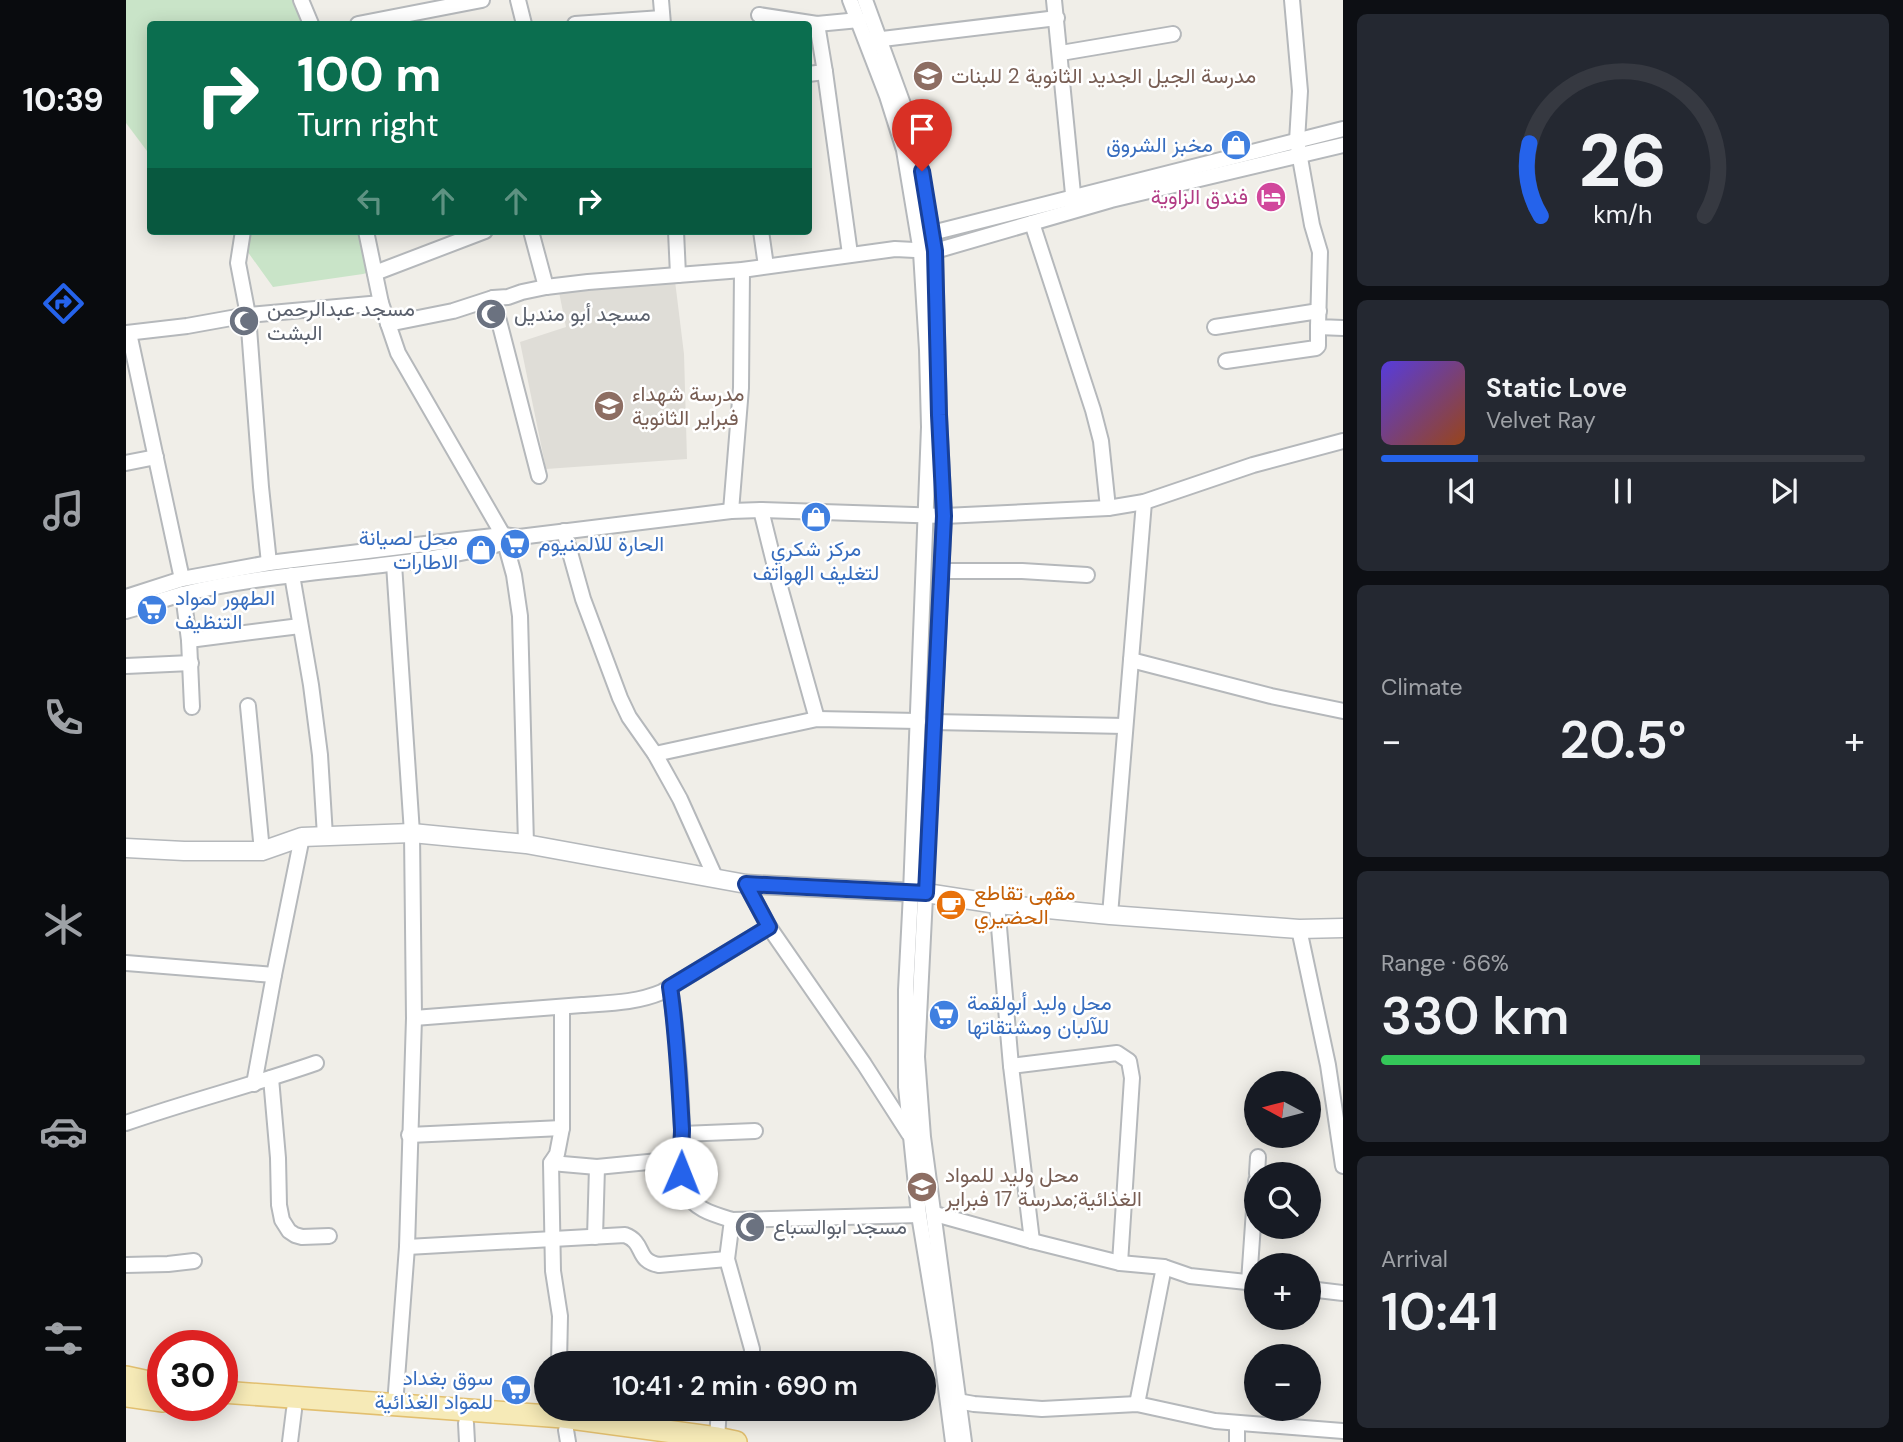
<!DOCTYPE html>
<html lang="en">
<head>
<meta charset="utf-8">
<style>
  :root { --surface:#171b24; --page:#242831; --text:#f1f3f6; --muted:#9ea1a6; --line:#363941; --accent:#2563eb }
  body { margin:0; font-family:"DM Sans",Vazirmatn,sans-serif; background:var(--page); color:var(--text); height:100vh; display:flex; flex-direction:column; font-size:26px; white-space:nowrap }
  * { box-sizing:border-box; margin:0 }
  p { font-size:23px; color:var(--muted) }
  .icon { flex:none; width:38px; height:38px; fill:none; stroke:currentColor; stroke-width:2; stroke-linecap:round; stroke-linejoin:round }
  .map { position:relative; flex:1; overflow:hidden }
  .sheet { display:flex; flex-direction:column; gap:14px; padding:14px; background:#0d0f14; width:560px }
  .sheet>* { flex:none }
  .top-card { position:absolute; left:21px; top:21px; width:665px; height:214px; border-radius:7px; box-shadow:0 4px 18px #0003; background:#0b6e4f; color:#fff; overflow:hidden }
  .needle { width:46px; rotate:277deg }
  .tools { position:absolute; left:1118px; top:1071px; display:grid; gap:14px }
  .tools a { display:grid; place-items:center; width:77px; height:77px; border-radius:50%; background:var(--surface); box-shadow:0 4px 18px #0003; font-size:35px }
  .speed { position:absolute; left:21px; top:1330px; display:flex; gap:14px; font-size:35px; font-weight:700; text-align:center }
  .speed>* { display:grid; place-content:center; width:91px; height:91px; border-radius:50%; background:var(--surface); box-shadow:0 4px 18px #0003; line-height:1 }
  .speed .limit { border:10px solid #d22; background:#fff; color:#111 }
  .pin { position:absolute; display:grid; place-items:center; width:60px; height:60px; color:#fff; margin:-72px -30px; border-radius:50% 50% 50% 0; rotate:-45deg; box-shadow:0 0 7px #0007 }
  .pin .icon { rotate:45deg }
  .me { position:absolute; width:77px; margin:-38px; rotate:1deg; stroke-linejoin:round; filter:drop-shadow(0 0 5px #0008) }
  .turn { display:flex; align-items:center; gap:24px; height:147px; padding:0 35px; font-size:32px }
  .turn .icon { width:91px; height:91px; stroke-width:2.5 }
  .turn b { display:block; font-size:49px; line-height:60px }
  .lanes { display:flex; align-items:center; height:66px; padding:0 35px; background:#0003; justify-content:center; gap:35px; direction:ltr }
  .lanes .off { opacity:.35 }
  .big { font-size:52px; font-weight:600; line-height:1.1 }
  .sheet .card { flex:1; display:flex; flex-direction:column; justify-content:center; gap:10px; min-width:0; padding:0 24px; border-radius:10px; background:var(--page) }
  .sheet .dial { align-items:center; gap:0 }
  .dial svg { height:182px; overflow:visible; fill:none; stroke:var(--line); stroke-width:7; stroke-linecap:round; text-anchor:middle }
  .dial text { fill:var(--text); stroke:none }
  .song { display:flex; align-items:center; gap:21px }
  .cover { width:84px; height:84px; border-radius:10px; background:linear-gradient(135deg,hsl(250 70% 55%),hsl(20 70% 35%)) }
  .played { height:7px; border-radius:4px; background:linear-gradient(90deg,var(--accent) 20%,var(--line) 20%) }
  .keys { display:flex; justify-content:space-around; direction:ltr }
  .heat { display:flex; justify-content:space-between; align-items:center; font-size:38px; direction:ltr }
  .charge { height:10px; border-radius:5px; background:linear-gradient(90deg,#34c759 66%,var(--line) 0) }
  .trip { position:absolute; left:408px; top:1351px; width:402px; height:70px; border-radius:35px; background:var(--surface); box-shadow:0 4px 18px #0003; font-weight:600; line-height:70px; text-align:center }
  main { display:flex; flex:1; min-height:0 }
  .menu { display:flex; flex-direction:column; width:126px; justify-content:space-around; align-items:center; background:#090b0e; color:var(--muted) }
  .menu .icon { width:49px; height:49px }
  .menu .current { color:var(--accent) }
  .menu b { font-size:32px; color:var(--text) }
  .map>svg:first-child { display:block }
  .education { fill:#dfddd7 }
  .green { fill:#c9e4c8 }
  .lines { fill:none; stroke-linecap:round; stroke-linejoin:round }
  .minor-casing { stroke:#b5b8bb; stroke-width:18 }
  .tertiary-casing { stroke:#b5b8bb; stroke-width:21 }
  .primary-casing { stroke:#e2bf6f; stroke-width:24 }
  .minor { stroke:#fff; stroke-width:14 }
  .tertiary { stroke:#fff; stroke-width:18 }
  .primary { stroke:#f6eab7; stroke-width:21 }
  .route-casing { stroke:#184099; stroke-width:18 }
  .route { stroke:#2563eb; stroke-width:12 }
  .labels { text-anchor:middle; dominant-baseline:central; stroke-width:5; stroke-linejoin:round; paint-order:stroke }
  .education-label { font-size:21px; fill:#785e54; stroke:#fff; text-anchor:start }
  .shop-label { font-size:21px; fill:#366cbe; stroke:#fff; text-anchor:end }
  .hotel-label { font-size:21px; fill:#b23c85; stroke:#fff; text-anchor:end }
  .worship-label { font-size:21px; fill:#5b616d; stroke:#fff; text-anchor:start }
  .food-label { font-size:21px; fill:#c56008; stroke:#fff; text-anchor:start }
</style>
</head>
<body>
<main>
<nav class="menu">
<b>10:39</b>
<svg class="icon current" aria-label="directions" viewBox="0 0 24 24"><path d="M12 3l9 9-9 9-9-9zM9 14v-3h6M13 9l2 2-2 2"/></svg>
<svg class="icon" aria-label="music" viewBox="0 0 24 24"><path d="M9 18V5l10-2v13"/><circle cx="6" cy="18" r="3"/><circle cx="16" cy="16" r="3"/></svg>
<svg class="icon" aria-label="phone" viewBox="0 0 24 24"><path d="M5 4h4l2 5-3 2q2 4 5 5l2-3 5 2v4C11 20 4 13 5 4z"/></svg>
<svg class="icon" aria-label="climate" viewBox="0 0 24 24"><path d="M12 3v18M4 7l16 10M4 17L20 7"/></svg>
<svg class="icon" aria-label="car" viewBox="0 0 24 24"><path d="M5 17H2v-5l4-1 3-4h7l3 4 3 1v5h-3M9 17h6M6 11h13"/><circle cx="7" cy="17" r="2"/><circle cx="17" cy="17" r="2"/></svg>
<svg class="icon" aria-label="filters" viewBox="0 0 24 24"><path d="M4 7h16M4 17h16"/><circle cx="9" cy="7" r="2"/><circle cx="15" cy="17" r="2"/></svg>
</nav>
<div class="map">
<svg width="1217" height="1442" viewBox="0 0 1217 1442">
  <rect width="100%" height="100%" fill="#f0eee8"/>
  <polygon class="education" points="549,281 558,354 561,459 420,469 394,342 440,327 433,292"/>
  <g class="green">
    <polygon points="0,0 182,0 191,24 24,24 24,155 0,123"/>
    <polygon points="103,231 246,231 254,269 237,274 147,287 111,237"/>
  </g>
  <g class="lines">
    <g class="minor-casing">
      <g id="minor">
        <polyline points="175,0 185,24"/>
        <polyline points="392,0 398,24"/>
        <polyline points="535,0 537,24"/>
        <polyline points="724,0 761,96 778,150 795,252 801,350 803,427 785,893 780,990 780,1087 793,1215 814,1342 827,1442"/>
        <polyline points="739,0 789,137 809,251 813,415 818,516 791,1057 797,1137 838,1442"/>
        <polyline points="928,0 948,204"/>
        <polyline points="1166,0 1174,91 1171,141 1186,225 1194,252 1192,327 1217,328"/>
        <polyline points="633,15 691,24 733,20"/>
        <polyline points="232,24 356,0"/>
        <polyline points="449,24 536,18"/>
        <polyline points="691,24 699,72 724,254"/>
        <polyline points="748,40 931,18"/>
        <polyline points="935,53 1047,34"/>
        <polyline points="682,74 699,72"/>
        <polyline points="906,223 967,410 975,441 982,508"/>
        <polyline points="117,231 112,263 122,315 135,487 143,563"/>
        <polyline points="240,231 255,303 272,353 377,535 388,575 394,616 400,844"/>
        <polyline points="405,231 420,287"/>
        <polyline points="550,231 552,275"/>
        <polyline points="635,231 640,266"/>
        <polyline points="798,235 1217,129"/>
        <polyline points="249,273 359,231"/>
        <polyline points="367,298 413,476"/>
        <polyline points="262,324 327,311 367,298 382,297 396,292 420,287 462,282 616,270 769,249 809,251 985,200 1217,145"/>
        <polyline points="1089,327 1193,311"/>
        <polyline points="0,333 61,326 122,315 255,303"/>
        <polyline points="3,333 56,579"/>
        <polyline points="1100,361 1190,348 1192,346 1192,327"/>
        <polyline points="0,463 30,457"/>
        <polyline points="635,510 654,587 691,719"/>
        <polyline points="605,511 615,388 616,270"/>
        <polyline points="438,531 457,599 494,698 503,717 529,754 554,799 590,879"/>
        <polyline points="268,564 286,833 288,1018 281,1247 269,1405"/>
        <polyline points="815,571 896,571 961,575"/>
        <polyline points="166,575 185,685 194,755 199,836"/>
        <polyline points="57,594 63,640 66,707"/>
        <polyline points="0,597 56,579 143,563 332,540 377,535 393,537 605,511 635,510 818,516 982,508 1018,502 1127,465 1217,441"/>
        <path d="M0,611C19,606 38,599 57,594C93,585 131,579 168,575C239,566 311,562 380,542"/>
        <polyline points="63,640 174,626"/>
        <polyline points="1005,660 1145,696 1217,711"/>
        <polyline points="0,666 65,663"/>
        <polyline points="122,706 136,851"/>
        <polyline points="807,722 999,726"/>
        <polyline points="529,754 691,719 792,721"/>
        <polyline points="620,884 643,927 738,1064 783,1134"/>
        <polyline points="871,904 885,1066 906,1241"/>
        <polyline points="984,915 1018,502"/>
        <polyline points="1173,929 1202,1065 1217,1166"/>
        <polyline points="0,963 148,975"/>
        <path d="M544,987C551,1034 555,1083 556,1132C556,1150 549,1173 558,1190C569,1210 586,1214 606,1220L793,1215"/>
        <path d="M288,1018C344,1014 400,1009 456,1005C483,1003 510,1003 536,992L643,927"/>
        <polyline points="885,1066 991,1053 1003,1061 1006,1078 994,1263"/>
        <polyline points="145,1078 152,1158 153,1205 156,1220 163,1231 169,1235 176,1237 203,1236"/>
        <polyline points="128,1084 148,975 176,837"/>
        <path d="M0,1123C63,1101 127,1085 190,1063"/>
        <polyline points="556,1134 629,1131"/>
        <polyline points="283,1135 436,1128"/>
        <polyline points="425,1163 471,1167 553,1159"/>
        <polyline points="1131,1174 1132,1157"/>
        <polyline points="809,1214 906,1241 994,1263 1038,1267 1064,1276 1130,1283"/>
        <polyline points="606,1220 601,1259 626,1349 626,1355 616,1363"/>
        <polyline points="469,1237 471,1167"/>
        <path d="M281,1247L499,1235C520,1243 509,1261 533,1265L601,1259"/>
        <polyline points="0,1265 42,1264 68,1261"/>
        <polyline points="1123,1282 1130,1181"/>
        <polyline points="1183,1289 1217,1293"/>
        <polyline points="433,1363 434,1316 427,1271 425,1163 431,1154 436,1128 436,1007"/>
        <polyline points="826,1400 848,1404 916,1409 1011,1404 1089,1421 1217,1431"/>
        <polyline points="1011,1404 1038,1267"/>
        <polyline points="340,1423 341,1442"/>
        <polyline points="440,1430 442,1442"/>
        <polyline points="591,1438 593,1409"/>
        <polyline points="164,1442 168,1410"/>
        <polyline points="1111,1442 1111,1423"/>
      </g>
    </g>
    <g class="tertiary-casing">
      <polyline id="tertiary" points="0,848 58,851 136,851 176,837 286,833 400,844 620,884 800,893 871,904 984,915 1173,929 1217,928"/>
    </g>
    <g class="primary-casing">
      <g id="primary">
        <polyline points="0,1377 37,1385"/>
        <polyline points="96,1392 437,1417 591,1438 610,1442"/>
        <polyline points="0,1396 37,1401"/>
      </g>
    </g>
    <use href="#minor" class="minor"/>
    <use href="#tertiary" class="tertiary"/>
    <use href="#primary" class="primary"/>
  </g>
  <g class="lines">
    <g class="route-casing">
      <path id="route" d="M555,1173C553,1158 556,1144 556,1129C553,1082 551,1034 544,987L643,927L620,884L800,893L818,516L813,415L809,251L796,171"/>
    </g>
    <use href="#route" class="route"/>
  </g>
  <defs>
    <g id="school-disc" transform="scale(1.575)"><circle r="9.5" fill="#8d6e63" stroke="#fff"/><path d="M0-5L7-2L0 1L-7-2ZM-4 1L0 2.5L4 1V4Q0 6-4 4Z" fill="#fff"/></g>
    <g id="shop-disc" transform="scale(1.575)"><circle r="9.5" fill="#3f7fe0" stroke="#fff"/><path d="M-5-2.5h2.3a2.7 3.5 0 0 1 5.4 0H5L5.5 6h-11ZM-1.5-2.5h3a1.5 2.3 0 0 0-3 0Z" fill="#fff"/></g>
    <g id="hotel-disc" transform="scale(1.575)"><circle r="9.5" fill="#d1479c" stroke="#fff"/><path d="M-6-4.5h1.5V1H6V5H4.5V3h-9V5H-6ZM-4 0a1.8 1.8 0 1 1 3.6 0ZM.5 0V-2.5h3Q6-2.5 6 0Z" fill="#fff"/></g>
    <g id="mosque-disc" transform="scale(1.575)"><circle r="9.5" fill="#6b7280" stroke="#fff"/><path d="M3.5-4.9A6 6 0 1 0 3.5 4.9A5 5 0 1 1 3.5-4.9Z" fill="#fff"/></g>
    <g id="supermarket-disc" transform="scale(1.575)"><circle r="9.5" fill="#3f7fe0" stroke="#fff"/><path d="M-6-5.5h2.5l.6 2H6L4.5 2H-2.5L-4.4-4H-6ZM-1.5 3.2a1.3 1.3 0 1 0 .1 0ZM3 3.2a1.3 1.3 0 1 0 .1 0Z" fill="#fff"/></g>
    <g id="cafe-disc" transform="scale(1.575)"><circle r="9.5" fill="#e8710a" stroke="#fff"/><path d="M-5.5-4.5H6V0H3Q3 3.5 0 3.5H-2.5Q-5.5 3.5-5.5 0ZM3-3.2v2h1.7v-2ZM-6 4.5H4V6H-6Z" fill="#fff"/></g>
  </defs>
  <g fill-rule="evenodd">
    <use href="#school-disc" x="802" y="76"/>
    <use href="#shop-disc" x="1110" y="145"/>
    <use href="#hotel-disc" x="1145" y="197"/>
    <use href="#mosque-disc" x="365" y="314"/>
    <use href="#mosque-disc" x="118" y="321"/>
    <use href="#school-disc" x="483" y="406"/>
    <use href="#shop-disc" x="690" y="517"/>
    <use href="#supermarket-disc" x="389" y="544"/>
    <use href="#shop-disc" x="355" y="550"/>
    <use href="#supermarket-disc" x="26" y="610"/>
    <use href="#cafe-disc" x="825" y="905"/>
    <use href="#supermarket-disc" x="818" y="1015"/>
    <use href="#school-disc" x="796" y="1187"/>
    <use href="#mosque-disc" x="624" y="1227"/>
    <use href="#supermarket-disc" x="390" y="1390"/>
  </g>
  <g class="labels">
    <g class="education-label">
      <text x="825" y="76">مدرسة الجيل الجديد الثانوية 2 للبنات</text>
      <text x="506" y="394">مدرسة شهداء<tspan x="506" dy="24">فبراير الثانوية</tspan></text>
      <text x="819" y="1175">محل وليد للمواد<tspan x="819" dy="24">الغذائية;مدرسة 17 فبراير</tspan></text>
    </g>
    <g class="shop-label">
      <text x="1087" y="145">مخبز الشروق</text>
      <text x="332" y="538">محل لصيانة<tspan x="332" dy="24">الاطارات</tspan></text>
      <text x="412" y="544" text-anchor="start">الحارة للالمنيوم</text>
      <text x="690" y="549" text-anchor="middle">مركز شكري<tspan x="690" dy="24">لتغليف الهواتف</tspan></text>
      <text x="49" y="598" text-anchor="start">الطهور لمواد<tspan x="49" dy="24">التنظيف</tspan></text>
      <text x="841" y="1003" text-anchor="start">محل وليد أبولقمة<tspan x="841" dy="24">للآلبان ومشتقاتها</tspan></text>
      <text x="367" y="1378">سوق بغداد<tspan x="367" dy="24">للمواد الغذائية</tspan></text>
    </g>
    <g class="hotel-label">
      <text x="1122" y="197">فندق الزاوية</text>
    </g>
    <g class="worship-label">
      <text x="141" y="309">مسجد عبدالرحمن<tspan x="141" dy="24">البشت</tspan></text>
      <text x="388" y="314">مسجد أبو منديل</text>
      <text x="647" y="1227">مسجد ابوالسباع</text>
    </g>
    <g class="food-label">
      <text x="848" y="893">مقهى تقاطع<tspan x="848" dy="24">الحضيري</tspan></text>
    </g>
  </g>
</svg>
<div class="tools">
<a><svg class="needle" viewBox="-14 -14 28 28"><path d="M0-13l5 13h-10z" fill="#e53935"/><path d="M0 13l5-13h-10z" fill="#9ea1a6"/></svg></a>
<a><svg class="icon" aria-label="search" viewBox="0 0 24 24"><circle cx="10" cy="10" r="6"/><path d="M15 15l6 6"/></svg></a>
<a>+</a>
<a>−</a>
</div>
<div class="speed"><div class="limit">30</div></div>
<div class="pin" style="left:796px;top:171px;background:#d93025"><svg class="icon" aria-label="arrive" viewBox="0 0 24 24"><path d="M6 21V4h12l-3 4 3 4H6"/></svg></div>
<svg class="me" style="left:555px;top:1173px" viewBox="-20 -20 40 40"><circle r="19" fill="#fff"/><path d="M0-13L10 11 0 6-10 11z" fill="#2563eb"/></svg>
<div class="trip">10:41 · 2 min · 690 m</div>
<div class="top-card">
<div class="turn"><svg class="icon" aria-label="right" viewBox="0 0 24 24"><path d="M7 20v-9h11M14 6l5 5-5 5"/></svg><div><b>100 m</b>Turn right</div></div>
<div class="lanes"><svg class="icon off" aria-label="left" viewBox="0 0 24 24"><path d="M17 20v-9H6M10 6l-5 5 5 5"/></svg><svg class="icon off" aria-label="ahead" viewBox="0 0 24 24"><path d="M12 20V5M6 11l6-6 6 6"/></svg><svg class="icon off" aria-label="ahead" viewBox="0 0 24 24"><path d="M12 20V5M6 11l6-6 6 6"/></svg><svg class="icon" aria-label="right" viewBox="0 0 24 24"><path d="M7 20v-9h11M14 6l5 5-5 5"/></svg></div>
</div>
</div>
<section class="sheet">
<div class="card dial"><svg viewBox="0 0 100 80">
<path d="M14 69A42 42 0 1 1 86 69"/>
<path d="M14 69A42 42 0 0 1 9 37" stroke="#2563eb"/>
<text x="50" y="56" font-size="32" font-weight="700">26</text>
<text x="50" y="72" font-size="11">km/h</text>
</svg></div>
<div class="card">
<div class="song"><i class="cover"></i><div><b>Static Love</b><p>Velvet Ray</p></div></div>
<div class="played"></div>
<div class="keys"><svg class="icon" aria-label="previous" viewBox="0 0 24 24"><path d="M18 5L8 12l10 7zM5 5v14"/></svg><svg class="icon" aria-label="pause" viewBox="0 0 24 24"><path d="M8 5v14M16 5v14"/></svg><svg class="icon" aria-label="next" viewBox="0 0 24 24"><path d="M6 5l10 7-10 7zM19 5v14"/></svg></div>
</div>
<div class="card"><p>Climate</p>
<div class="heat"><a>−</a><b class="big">20.5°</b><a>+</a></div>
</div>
<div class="card"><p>Range · 66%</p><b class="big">330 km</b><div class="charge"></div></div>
<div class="card"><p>Arrival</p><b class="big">10:41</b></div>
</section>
</main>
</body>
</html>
